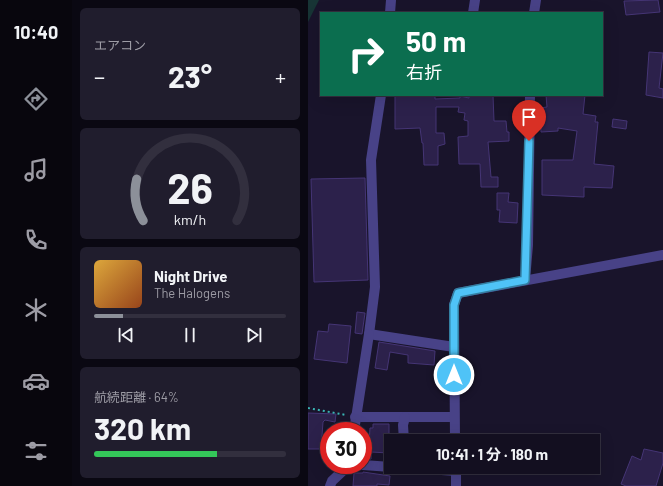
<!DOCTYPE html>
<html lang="ja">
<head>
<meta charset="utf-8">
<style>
  :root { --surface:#130f20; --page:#201d2d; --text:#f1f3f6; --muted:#9d9ca5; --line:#322f3e; --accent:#8c9099 }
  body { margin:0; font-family:Barlow,"Noto Sans JP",sans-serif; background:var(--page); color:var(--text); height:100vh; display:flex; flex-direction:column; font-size:15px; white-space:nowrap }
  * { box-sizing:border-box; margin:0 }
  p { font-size:13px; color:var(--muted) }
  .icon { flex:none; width:22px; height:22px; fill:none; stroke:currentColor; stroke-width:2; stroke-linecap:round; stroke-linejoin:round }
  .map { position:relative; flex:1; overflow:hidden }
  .details { display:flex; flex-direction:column; gap:8px; padding:8px; background:#0a0812; width:236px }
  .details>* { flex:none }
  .guide { position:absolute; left:12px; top:12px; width:283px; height:84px; border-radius:0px; box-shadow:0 4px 16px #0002,0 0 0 1px var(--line); background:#0b6e4f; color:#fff; overflow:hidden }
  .speed { position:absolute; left:12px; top:422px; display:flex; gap:8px; font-size:20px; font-weight:700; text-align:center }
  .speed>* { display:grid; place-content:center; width:52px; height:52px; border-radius:50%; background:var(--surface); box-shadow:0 4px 16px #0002,0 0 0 1px var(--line); line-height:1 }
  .speed .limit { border:6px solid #d22; background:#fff; color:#111 }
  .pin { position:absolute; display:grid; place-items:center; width:34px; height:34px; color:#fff; margin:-41px -17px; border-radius:50% 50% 50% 0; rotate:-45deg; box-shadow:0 0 4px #0007 }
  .pin .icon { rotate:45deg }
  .me { position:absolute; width:44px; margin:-22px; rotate:0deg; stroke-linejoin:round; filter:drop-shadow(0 0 3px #0008) }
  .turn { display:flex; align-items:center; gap:14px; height:84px; padding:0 20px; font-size:18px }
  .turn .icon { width:52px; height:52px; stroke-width:2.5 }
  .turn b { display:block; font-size:28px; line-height:34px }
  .big { font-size:30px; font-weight:700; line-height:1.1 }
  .details .card { flex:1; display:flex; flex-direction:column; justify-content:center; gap:6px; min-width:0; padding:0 14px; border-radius:6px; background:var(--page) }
  .details .dial { align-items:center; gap:0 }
  .dial svg { height:104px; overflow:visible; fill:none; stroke:var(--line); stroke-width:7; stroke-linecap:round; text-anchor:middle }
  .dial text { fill:var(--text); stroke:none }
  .song { display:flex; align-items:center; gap:12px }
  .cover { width:48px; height:48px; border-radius:6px; background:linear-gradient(135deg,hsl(40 70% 55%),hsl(20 70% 35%)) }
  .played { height:4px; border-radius:2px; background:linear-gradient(90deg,var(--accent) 15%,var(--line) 15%) }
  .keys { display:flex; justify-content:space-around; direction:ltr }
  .heat { display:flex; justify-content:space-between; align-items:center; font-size:22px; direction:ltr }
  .charge { height:6px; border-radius:3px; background:linear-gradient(90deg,#34c759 64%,var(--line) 0) }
  .trip { position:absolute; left:76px; top:434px; width:216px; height:40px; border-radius:0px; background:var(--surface); box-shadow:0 4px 16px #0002,0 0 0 1px var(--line); font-weight:700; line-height:40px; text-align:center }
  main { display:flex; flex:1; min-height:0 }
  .menu { display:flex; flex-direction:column; width:72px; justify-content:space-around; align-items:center; background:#08060d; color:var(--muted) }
  .menu .icon { width:28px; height:28px }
  .menu .selected { color:var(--accent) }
  .menu b { font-size:18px; color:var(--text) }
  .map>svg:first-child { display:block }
  .green { fill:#173435 }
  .building { fill:#2c214b; stroke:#453575 }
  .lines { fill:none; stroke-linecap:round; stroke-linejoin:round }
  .path { stroke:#3ab6b5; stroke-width:2; stroke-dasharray:2 3; stroke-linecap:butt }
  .minor { stroke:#484287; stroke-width:10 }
  .route-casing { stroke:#337fa1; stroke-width:10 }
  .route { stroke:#4fc3f7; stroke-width:7 }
</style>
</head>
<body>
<main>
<nav class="menu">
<b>10:40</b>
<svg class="icon selected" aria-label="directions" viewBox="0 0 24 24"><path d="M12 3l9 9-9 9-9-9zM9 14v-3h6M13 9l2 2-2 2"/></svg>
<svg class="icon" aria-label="music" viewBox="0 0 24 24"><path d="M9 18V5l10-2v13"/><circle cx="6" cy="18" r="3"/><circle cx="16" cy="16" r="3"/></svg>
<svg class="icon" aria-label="phone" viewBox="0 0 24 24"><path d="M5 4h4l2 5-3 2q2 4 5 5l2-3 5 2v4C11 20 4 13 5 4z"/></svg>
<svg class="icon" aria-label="climate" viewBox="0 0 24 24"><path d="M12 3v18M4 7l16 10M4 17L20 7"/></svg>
<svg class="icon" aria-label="car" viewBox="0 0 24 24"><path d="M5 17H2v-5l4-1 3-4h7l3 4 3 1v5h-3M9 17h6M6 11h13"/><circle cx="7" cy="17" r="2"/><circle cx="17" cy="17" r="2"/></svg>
<svg class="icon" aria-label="filters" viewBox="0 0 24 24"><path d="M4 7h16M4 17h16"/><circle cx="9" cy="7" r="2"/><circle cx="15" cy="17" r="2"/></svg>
</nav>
<section class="details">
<div class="card"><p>エアコン</p>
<div class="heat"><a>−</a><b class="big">23°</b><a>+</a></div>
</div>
<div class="card dial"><svg viewBox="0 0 100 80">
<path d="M14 69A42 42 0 1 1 86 69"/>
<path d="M14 69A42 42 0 0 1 9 37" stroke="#8c9099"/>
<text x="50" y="56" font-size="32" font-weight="700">26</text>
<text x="50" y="72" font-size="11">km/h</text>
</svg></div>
<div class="card">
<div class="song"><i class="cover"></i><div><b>Night Drive</b><p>The Halogens</p></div></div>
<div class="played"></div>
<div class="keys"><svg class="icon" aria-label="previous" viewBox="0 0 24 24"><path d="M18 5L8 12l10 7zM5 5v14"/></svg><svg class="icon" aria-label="pause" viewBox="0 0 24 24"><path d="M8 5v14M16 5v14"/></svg><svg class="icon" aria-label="next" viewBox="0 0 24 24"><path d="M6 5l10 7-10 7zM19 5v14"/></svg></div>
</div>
<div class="card"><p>航続距離 · 64%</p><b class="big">320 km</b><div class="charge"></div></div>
</section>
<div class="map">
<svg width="355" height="486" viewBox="0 0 355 486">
  <rect width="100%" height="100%" fill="#19142b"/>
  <polygon class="green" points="0,0 11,0 0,22"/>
  <g class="building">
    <polygon points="350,0 352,12 318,15 316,1"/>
    <polygon points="341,52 355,53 351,88 355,89 355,98 338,95"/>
    <polygon points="87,95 127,95 127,99 152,98 152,96 161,98 161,95 185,95 186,121 198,121 199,132 201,132 201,141 180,142 183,177 190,177 190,187 173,187 172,164 151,164 150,137 160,136 160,121 156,120 157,113 150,112 151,107 128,107 128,133 136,133 137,144 130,146 130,165 116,165 115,143 114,143 112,128 87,129"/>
    <polygon points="238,95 277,95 275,114 288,116 287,122 290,122 286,164 306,166 304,188 276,187 276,197 234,195 234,160 265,160 269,131 250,128 250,131 233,132 232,108 239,107"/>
    <polygon points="305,119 319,121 318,129 304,127"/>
    <polygon points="57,178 60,280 6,282 3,179"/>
    <polygon points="189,193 201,193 200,202 210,203 209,223 191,222 192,210 189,210"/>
    <polygon points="49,312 57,313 54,334 47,333"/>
    <polygon points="21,324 43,326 39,363 6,359 10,331 20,332"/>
    <polygon points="71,342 127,351 126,365 100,363 100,355 82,352 79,370 67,368"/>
    <polygon points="0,413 28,414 27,422 17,420 15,422 13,449 0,449"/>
    <polygon points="65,424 81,424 81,437 77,437 77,446 81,446 81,453 63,452 63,459 55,459 55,444 61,445 62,428 65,428"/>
    <polygon points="336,449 355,453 355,463 348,486 318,486 313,484 324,456 333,460"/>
    <polygon points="55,472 82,476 81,485 69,484 69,486 45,486 46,473 55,473"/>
  </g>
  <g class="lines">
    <polyline class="path" points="0,408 38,415"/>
    <g class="minor">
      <polyline points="82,13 83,0"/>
      <polyline points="165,13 167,0"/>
      <polyline points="226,13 228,0"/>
      <polyline points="73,95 63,160 67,287 61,334 146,347"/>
      <polyline points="217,280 220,245 222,95"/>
      <polyline points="47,417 146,417"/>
      <polyline points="46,431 61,334"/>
      <polyline points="96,441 95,425 97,417"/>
      <polyline points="147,441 146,305 150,293 355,255"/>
      <polyline points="55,465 83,467"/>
      <polyline points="90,467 148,471"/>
      <polyline points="148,467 148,486"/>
      <polyline points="22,486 24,481 41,465"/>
    </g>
  </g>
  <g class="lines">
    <g class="route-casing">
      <polyline id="route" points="146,375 146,305 150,293 217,280 221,141"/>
    </g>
    <use href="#route" class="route"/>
  </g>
</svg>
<div class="speed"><div class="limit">30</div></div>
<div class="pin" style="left:221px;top:141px;background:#d93025"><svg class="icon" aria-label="arrive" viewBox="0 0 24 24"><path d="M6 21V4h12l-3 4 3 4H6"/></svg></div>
<svg class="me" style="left:146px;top:375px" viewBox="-20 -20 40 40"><circle r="17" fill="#4fc3f7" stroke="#fff" stroke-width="3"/><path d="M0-11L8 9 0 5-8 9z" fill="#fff"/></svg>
<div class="trip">10:41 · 1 分 · 180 m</div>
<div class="guide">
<div class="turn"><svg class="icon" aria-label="right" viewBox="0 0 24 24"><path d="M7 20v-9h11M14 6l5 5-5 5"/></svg><div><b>50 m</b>右折</div></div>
</div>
</div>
</main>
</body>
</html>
